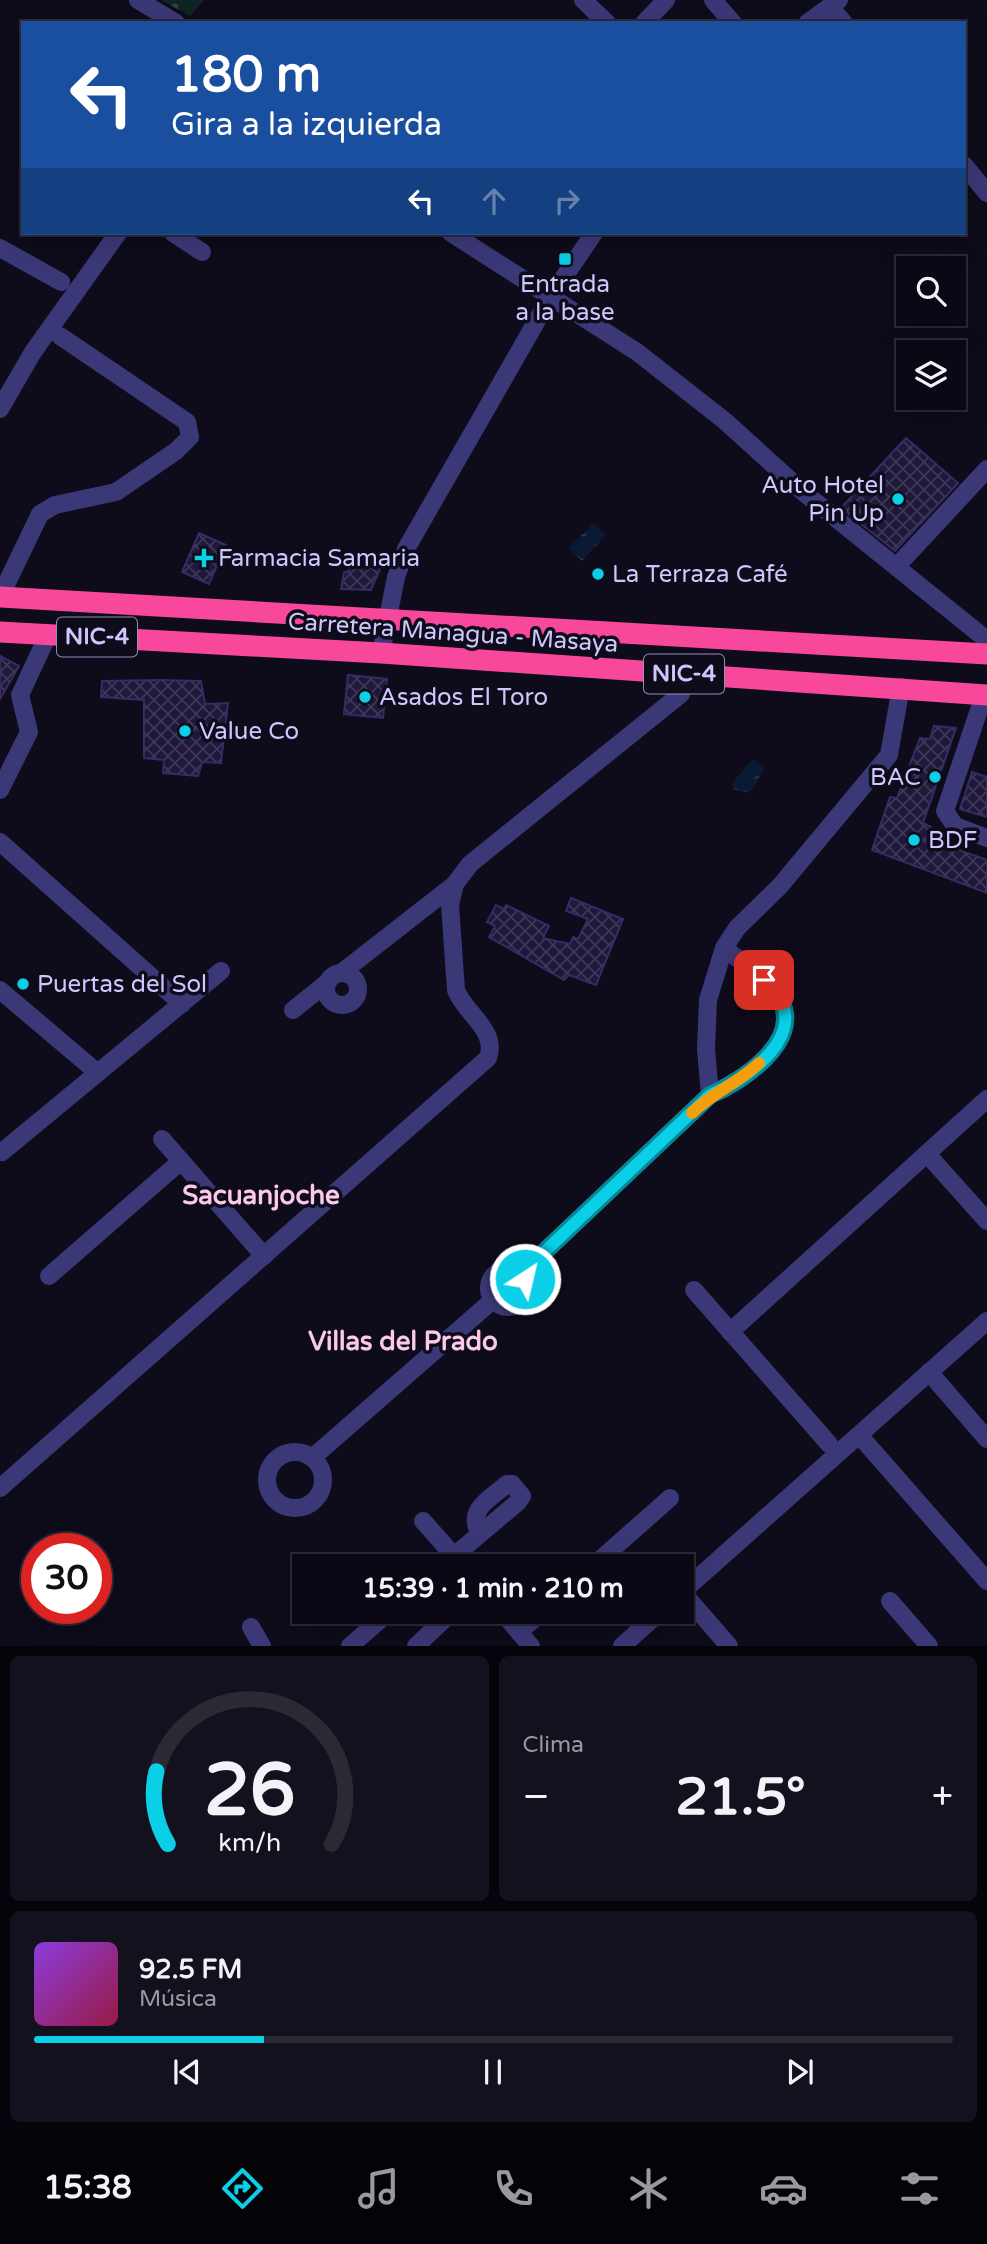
<!DOCTYPE html>
<html lang="es">
<head>
<meta charset="utf-8">
<style>
  :root { --surface:#0a0814; --page:#13111d; --text:#f1f3f6; --muted:#999aa0; --line:#2a2934; --accent:#0acfe6 }
  body { margin:0; font-family:"Varela Round",sans-serif; background:var(--page); color:var(--text); height:100vh; display:flex; flex-direction:column; font-size:26px; white-space:nowrap }
  * { box-sizing:border-box; margin:0 }
  p { font-size:23px; color:var(--muted) }
  .icon { flex:none; width:38px; height:38px; fill:none; stroke:currentColor; stroke-width:2; stroke-linecap:round; stroke-linejoin:round }
  .map { position:relative; height:1646px; overflow:hidden }
  .details { display:flex; flex-direction:column; gap:10px; padding:10px; background:#06040b; flex:1 }
  .details>* { flex:none }
  .banner { position:absolute; left:21px; top:21px; width:945px; height:214px; border-radius:0px; box-shadow:0 7px 28px #0002,0 0 0 2px var(--line); background:#1a4fa0; color:#fff; overflow:hidden }
  .fabs { position:absolute; left:896px; top:256px; display:grid; gap:14px }
  .fabs a { display:grid; place-items:center; width:70px; height:70px; border-radius:0px; background:var(--surface); box-shadow:0 7px 28px #0002,0 0 0 2px var(--line); font-size:35px }
  .speed { position:absolute; left:21px; top:1533px; display:flex; gap:14px; font-size:35px; font-weight:700; text-align:center }
  .speed>* { display:grid; place-content:center; width:91px; height:91px; border-radius:50%; background:var(--surface); box-shadow:0 7px 28px #0002,0 0 0 2px var(--line); line-height:1 }
  .speed .limit { border:10px solid #d22; background:#fff; color:#111 }
  .pin { position:absolute; display:grid; place-items:center; width:60px; height:60px; color:#fff; margin:-30px; border-radius:14px; box-shadow:0 4px 10px #0006 }
  .me { position:absolute; width:77px; margin:-38px; rotate:35deg; stroke-linejoin:round; filter:drop-shadow(0 0 5px #0008) }
  .turn { display:flex; align-items:center; gap:24px; height:147px; padding:0 35px; font-size:32px }
  .turn .icon { width:91px; height:91px; stroke-width:2.5 }
  .turn b { display:block; font-size:49px; line-height:60px }
  .lanes { display:flex; align-items:center; height:66px; padding:0 35px; background:#0003; justify-content:center; gap:35px; direction:ltr }
  .lanes .off { opacity:.35 }
  .big { font-size:52px; font-weight:700; line-height:1.1 }
  .details .tile { flex:1; display:flex; flex-direction:column; justify-content:center; gap:10px; min-width:0; padding:0 24px; border-radius:10px; background:var(--page) }
  .details .dial { align-items:center; gap:0 }
  .dial svg { height:182px; overflow:visible; fill:none; stroke:var(--line); stroke-width:7; stroke-linecap:round; text-anchor:middle }
  .dial text { fill:var(--text); stroke:none }
  .song { display:flex; align-items:center; gap:21px }
  .cover { width:84px; height:84px; border-radius:10px; background:linear-gradient(135deg,hsl(270 70% 55%),hsl(340 70% 35%)) }
  .played { height:7px; border-radius:4px; background:linear-gradient(90deg,var(--accent) 25%,var(--line) 25%) }
  .keys { display:flex; justify-content:space-around; direction:ltr }
  .heat { display:flex; justify-content:space-between; align-items:center; font-size:38px; direction:ltr }
  .details .tiles { flex:1; display:grid; gap:10px; grid-template-columns:1fr 1fr }
  .tile:last-child { grid-column:span 2 }
  .trip { position:absolute; left:292px; top:1554px; width:402px; height:70px; border-radius:0px; background:var(--surface); box-shadow:0 7px 28px #0002,0 0 0 2px var(--line); font-weight:700; line-height:70px; text-align:center }
  .tab-bar { display:flex; height:112px; justify-content:space-around; align-items:center; background:#040308; color:var(--muted) }
  .tab-bar .icon { width:49px; height:49px }
  .tab-bar .selected { color:var(--accent) }
  .tab-bar b { font-size:32px; color:var(--text) }
  .map>svg:first-child { display:block }
  .cemetery { fill:url(#cemetery-stones) }
  .water { fill:url(#water-ripples) }
  .building { fill:url(#building-cross-hatch); stroke:#372b65; stroke-width:2 }
  .lines { fill:none; stroke-linecap:round; stroke-linejoin:round }
  .minor { stroke:#3b3877; stroke-width:18 }
  .highway { stroke:#f7489c; stroke-width:21 }
  .route-casing { stroke:#068796; stroke-width:18 }
  .route { stroke:#0acfe6; stroke-width:12 }
  .slow { stroke:#f59e0b; stroke-width:12 }
  .poi-dot { fill:#0acfe6; stroke:#0e0b1a; stroke-width:2.5 }
  .labels { text-anchor:middle; dominant-baseline:central; stroke-width:7; stroke-linejoin:round; paint-order:stroke }
  .shield { fill:#0e0b1a; stroke:#948fb9; stroke-width:2 }
  .shield-label { font-size:23px; font-weight:bold; fill:#cdc7fd }
  .poi-label { font-size:24px; fill:#cdc7fd; stroke:#0e0b1a; text-anchor:start }
  .street-label { font-size:24px; fill:#cdc7fd; stroke:#0e0b1a }
  .neighbourhood-label { font-size:26px; font-weight:bold; fill:#fdc9ea; stroke:#0e0b1a }
</style>
</head>
<body>
<div class="map">
<svg width="987" height="1646" viewBox="0 0 987 1646">
  <defs>
    <pattern id="cemetery-stones" width="16" height="16" patternUnits="userSpaceOnUse" patternTransform="scale(1.75)"><rect width="16" height="16" fill="#0f2423"/><path d="M2 7V4a2 2 0 0 1 4 0v3zM10 15v-3a2 2 0 0 1 4 0v3z" fill="#314244"/></pattern>
    <pattern id="water-ripples" width="26" height="14" patternUnits="userSpaceOnUse" patternTransform="scale(1.75)"><rect width="26" height="14" fill="#0a1a35"/><path d="M2 4q2-2 4 0t4 0M15 11q2-2 4 0t4 0" fill="none" stroke="#2c3a53"/></pattern>
    <pattern id="building-cross-hatch" width="8" height="8" patternUnits="userSpaceOnUse" patternTransform="scale(1.75)"><rect width="8" height="8" fill="#1f183a"/><path d="M0 0l8 8M0 8l8-8" fill="none" stroke="#3e3857"/></pattern>
  </defs>
  <rect width="100%" height="100%" fill="#0e0b1a"/>
  <polygon class="cemetery" points="161,0 204,0 190,16"/>
  <g class="water">
    <polygon points="593,523 606,535 582,561 569,548"/>
    <path d="M753,759L765,769C759,776 755,787 749,793L733,789L732,783Z"/>
  </g>
  <g class="building">
    <polygon points="906,438 958,483 895,551 841,508"/>
    <polygon points="199,533 226,545 209,584 182,572"/>
    <polygon points="351,560 371,562 380,569 371,590 341,589 344,572 349,571"/>
    <polygon points="0,656 19,666 0,699"/>
    <polygon points="348,675 387,679 383,718 344,714"/>
    <polygon points="159,680 201,681 205,704 228,703 221,763 202,762 198,776 163,773 164,760 144,758 144,700 101,697 102,681"/>
    <polygon points="934,726 956,728 923,823 931,827 926,838 987,860 987,893 872,850 890,797 897,798 920,738 930,739"/>
    <polygon points="972,772 987,777 987,817 960,809"/>
    <polygon points="571,898 623,919 596,985 569,975 564,980 489,937 495,926 487,922 496,905 504,909 506,905 549,926 543,938 570,944 573,937 578,939 588,919 566,911"/>
  </g>
  <g class="lines">
    <g class="minor">
      <polyline points="138,0 176,23"/>
      <polyline points="583,0 607,23"/>
      <polyline points="713,0 733,23"/>
      <polyline points="830,7 844,23"/>
      <polyline points="644,23 666,0"/>
      <polyline points="807,23 839,0"/>
      <polyline points="964,165 987,193"/>
      <polyline points="173,233 202,252"/>
      <polyline points="451,233 637,352 725,421 802,491 987,640"/>
      <polyline points="0,248 61,282"/>
      <polyline points="0,409 33,352 118,233"/>
      <polyline points="897,566 987,469"/>
      <polyline points="0,597 40,514 55,505 116,492 176,451 190,437 187,422 60,336"/>
      <polyline points="381,653 396,577 406,549 551,296 594,233"/>
      <polyline points="984,695 945,811 955,826 987,838"/>
      <polyline points="0,790 29,732 20,695 48,635"/>
      <polyline points="0,842 182,1004"/>
      <polyline points="341,973 455,884"/>
      <circle cx="342" cy="989" r="16"/>
      <polyline points="0,990 98,1073"/>
      <polyline points="293,1010 328,982"/>
      <polyline points="710,1095 706,1049 708,1000 724,948 737,928 780,886 889,755 901,687"/>
      <polyline points="162,1139 264,1256"/>
      <polyline points="0,1151 2,1152 221,971"/>
      <polyline points="927,1154 987,1221"/>
      <circle cx="508" cy="1288" r="19"/>
      <path d="M521,1274L710,1095C741,1082 803,1041 780,1000C767,978 743,963 724,948"/>
      <polyline points="49,1276 181,1161"/>
      <polyline points="694,1290 829,1444"/>
      <polyline points="730,1332 987,1099"/>
      <polyline points="929,1372 987,1439"/>
      <polyline points="859,1435 987,1581"/>
      <circle cx="295" cy="1480" r="28"/>
      <polyline points="312,1458 493,1300"/>
      <path d="M0,1488L488,1058C498,1030 465,1014 456,990L450,905L455,884L470,864L681,694L687,674"/>
      <path d="M423,1521L454,1556L518,1502L522,1496L512,1484H507C491,1498 467,1509 479,1532"/>
      <polyline points="442,1566 454,1556 463,1566"/>
      <polyline points="593,1566 670,1498"/>
      <polyline points="682,1592 987,1321"/>
      <polyline points="682,1592 729,1646"/>
      <polyline points="890,1601 929,1646"/>
      <polyline points="502,1612 531,1646"/>
      <polyline points="251,1627 262,1646"/>
      <polyline points="519,1632 542,1612"/>
      <polyline points="350,1646 389,1612"/>
      <polyline points="416,1646 452,1612"/>
      <polyline points="622,1646 660,1612"/>
    </g>
    <g class="highway">
      <polyline points="0,597 987,654"/>
      <polyline points="0,632 381,653 987,695"/>
    </g>
  </g>
  <g class="lines">
    <g class="route-casing">
      <path id="route" d="M525,1279L521,1274L710,1095C741,1082 802,1042 781,1001C777,994 769,986 764,980"/>
    </g>
    <use href="#route" class="route"/>
    <path class="slow" d="M692,1113C714,1091 736,1085 759,1063"/>
  </g>
  <g class="poi-dot">
    <rect x="558" y="252" width="14" height="14" rx="3.5"/>
    <circle cx="898" cy="499" r="7"/>
    <path d="M200.5 547.5h7v7h7v7h-7v7h-7v-7h-7v-7h7z"/>
    <circle cx="598" cy="574" r="7"/>
    <circle cx="365" cy="697" r="7"/>
    <circle cx="185" cy="731" r="7"/>
    <circle cx="935" cy="777" r="7"/>
    <circle cx="914" cy="840" r="7"/>
    <circle cx="23" cy="984" r="7"/>
  </g>
  <g class="labels">
    <g class="shield">
      <rect x="57" y="617.5" width="80" height="39" rx="5"/>
      <rect x="644" y="654.5" width="80" height="39" rx="5"/>
    </g>
    <g class="shield-label">
      <text x="97" y="637">NIC-4</text>
      <text x="684" y="674">NIC-4</text>
    </g>
    <g class="poi-label">
      <text x="565" y="284" text-anchor="middle">Entrada<tspan x="565" dy="28">a la base</tspan></text>
      <text x="884" y="485" text-anchor="end">Auto Hotel<tspan x="884" dy="28">Pin Up</tspan></text>
      <text x="218" y="558">Farmacia Samaria</text>
      <text x="612" y="574">La Terraza Café</text>
      <text x="379" y="697">Asados El Toro</text>
      <text x="199" y="731">Value Co</text>
      <text x="921" y="777" text-anchor="end">BAC</text>
      <text x="928" y="840">BDF</text>
      <text x="37" y="984">Puertas del Sol</text>
    </g>
    <g class="street-label">
      <text transform="translate(453 633) rotate(4)">Carretera Managua - Masaya</text>
    </g>
    <g class="neighbourhood-label">
      <text x="261" y="1195">Sacuanjoche</text>
      <text x="403" y="1341">Villas del Prado</text>
    </g>
  </g>
</svg>
<div class="fabs">
<a><svg class="icon" aria-label="search" viewBox="0 0 24 24"><circle cx="10" cy="10" r="6"/><path d="M15 15l6 6"/></svg></a>
<a><svg class="icon" aria-label="layers" viewBox="0 0 24 24"><path d="M12 4l9 5-9 5-9-5zM3 14l9 5 9-5"/></svg></a>
</div>
<div class="speed"><div class="limit">30</div></div>
<div class="pin" style="left:764px;top:980px;background:#d93025"><svg class="icon" aria-label="arrive" viewBox="0 0 24 24"><path d="M6 21V4h12l-3 4 3 4H6"/></svg></div>
<svg class="me" style="left:525px;top:1279px" viewBox="-20 -20 40 40"><circle r="17" fill="#0acfe6" stroke="#fff" stroke-width="3"/><path d="M0-11L8 9 0 5-8 9z" fill="#fff"/></svg>
<div class="trip">15:39 · 1 min · 210 m</div>
<div class="banner">
<div class="turn"><svg class="icon" aria-label="left" viewBox="0 0 24 24"><path d="M17 20v-9H6M10 6l-5 5 5 5"/></svg><div><b>180 m</b>Gira a la izquierda</div></div>
<div class="lanes"><svg class="icon" aria-label="left" viewBox="0 0 24 24"><path d="M17 20v-9H6M10 6l-5 5 5 5"/></svg><svg class="icon off" aria-label="ahead" viewBox="0 0 24 24"><path d="M12 20V5M6 11l6-6 6 6"/></svg><svg class="icon off" aria-label="right" viewBox="0 0 24 24"><path d="M7 20v-9h11M14 6l5 5-5 5"/></svg></div>
</div>
</div>
<section class="details">
<div class="tiles">
<div class="tile dial"><svg viewBox="0 0 100 80">
<path d="M14 69A42 42 0 1 1 86 69"/>
<path d="M14 69A42 42 0 0 1 9 37" stroke="#0acfe6"/>
<text x="50" y="56" font-size="32" font-weight="700">26</text>
<text x="50" y="72" font-size="11">km/h</text>
</svg></div>
<div class="tile"><p>Clima</p>
<div class="heat"><a>−</a><b class="big">21.5°</b><a>+</a></div>
</div>
<div class="tile">
<div class="song"><i class="cover"></i><div><b>92.5 FM</b><p>Música</p></div></div>
<div class="played"></div>
<div class="keys"><svg class="icon" aria-label="previous" viewBox="0 0 24 24"><path d="M18 5L8 12l10 7zM5 5v14"/></svg><svg class="icon" aria-label="pause" viewBox="0 0 24 24"><path d="M8 5v14M16 5v14"/></svg><svg class="icon" aria-label="next" viewBox="0 0 24 24"><path d="M6 5l10 7-10 7zM19 5v14"/></svg></div>
</div>
</div>
</section>
<nav class="tab-bar">
<b>15:38</b>
<svg class="icon selected" aria-label="directions" viewBox="0 0 24 24"><path d="M12 3l9 9-9 9-9-9zM9 14v-3h6M13 9l2 2-2 2"/></svg>
<svg class="icon" aria-label="music" viewBox="0 0 24 24"><path d="M9 18V5l10-2v13"/><circle cx="6" cy="18" r="3"/><circle cx="16" cy="16" r="3"/></svg>
<svg class="icon" aria-label="phone" viewBox="0 0 24 24"><path d="M5 4h4l2 5-3 2q2 4 5 5l2-3 5 2v4C11 20 4 13 5 4z"/></svg>
<svg class="icon" aria-label="climate" viewBox="0 0 24 24"><path d="M12 3v18M4 7l16 10M4 17L20 7"/></svg>
<svg class="icon" aria-label="car" viewBox="0 0 24 24"><path d="M5 17H2v-5l4-1 3-4h7l3 4 3 1v5h-3M9 17h6M6 11h13"/><circle cx="7" cy="17" r="2"/><circle cx="17" cy="17" r="2"/></svg>
<svg class="icon" aria-label="filters" viewBox="0 0 24 24"><path d="M4 7h16M4 17h16"/><circle cx="9" cy="7" r="2"/><circle cx="15" cy="17" r="2"/></svg>
</nav>
</body>
</html>
